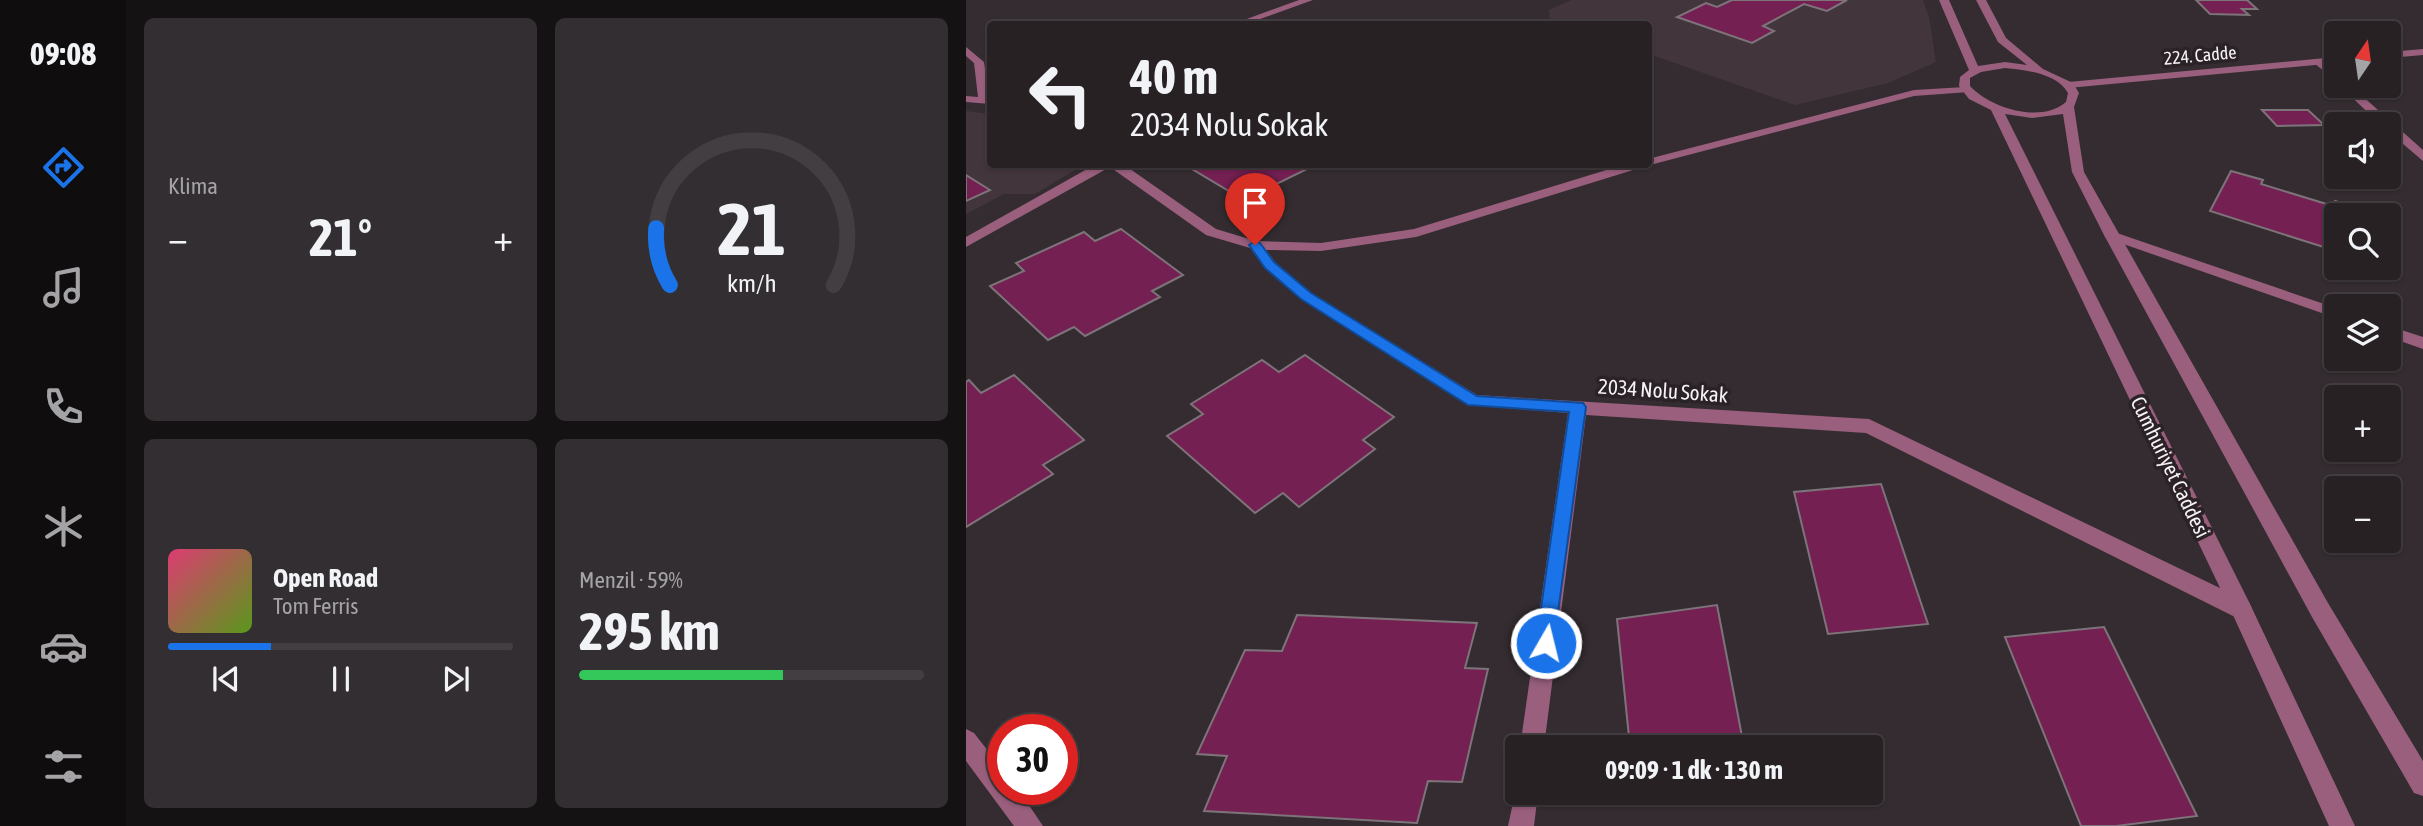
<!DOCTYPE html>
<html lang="tr">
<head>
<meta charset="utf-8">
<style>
  :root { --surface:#272124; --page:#332e31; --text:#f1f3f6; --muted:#a4a3a6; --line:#433e41; --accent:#1a73e8 }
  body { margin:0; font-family:"Asap Condensed",sans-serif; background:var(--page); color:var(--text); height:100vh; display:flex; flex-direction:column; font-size:26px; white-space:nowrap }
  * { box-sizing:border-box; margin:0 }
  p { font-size:23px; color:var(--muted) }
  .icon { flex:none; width:38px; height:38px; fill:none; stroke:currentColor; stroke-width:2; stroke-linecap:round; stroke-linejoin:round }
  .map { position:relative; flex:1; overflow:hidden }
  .details { display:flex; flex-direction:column; gap:18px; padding:18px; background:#151214; width:840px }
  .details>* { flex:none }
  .banner { position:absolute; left:21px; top:21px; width:665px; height:147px; border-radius:7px; box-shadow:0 2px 5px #0004,0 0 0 2px var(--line); background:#272124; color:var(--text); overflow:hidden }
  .needle { width:46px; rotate:13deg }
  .fabs { position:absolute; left:1358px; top:21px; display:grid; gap:14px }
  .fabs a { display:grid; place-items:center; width:77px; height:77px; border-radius:7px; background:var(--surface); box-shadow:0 2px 5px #0004,0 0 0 2px var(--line); font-size:35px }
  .speed { position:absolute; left:21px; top:714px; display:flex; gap:14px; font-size:35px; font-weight:700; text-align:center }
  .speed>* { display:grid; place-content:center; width:91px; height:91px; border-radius:50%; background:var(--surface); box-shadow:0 2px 5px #0004,0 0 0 2px var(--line); line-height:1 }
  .speed .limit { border:10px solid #d22; background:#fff; color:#111 }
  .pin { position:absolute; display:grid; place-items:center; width:60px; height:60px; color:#fff; margin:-72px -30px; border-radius:50% 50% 50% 0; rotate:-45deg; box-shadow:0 0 7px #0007 }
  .pin .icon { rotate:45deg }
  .me { position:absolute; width:77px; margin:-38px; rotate:8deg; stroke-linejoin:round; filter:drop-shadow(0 0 5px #0008) }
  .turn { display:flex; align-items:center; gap:24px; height:147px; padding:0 28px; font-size:32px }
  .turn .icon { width:91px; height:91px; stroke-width:2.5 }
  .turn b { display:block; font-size:49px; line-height:60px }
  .big { font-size:52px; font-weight:700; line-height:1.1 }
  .details .widget { flex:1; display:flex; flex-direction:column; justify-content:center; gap:10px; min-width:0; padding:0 24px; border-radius:10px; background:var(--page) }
  .details .dial { align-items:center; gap:0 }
  .dial svg { height:182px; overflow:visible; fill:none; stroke:var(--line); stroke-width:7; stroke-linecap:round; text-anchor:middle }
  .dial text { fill:var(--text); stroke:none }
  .song { display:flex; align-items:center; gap:21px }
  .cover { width:84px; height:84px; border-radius:10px; background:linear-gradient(135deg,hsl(340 70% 55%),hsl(90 70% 35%)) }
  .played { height:7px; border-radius:4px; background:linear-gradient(90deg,var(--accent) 30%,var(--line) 30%) }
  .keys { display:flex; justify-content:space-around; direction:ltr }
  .heat { display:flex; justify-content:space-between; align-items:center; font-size:38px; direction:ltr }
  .charge { height:10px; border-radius:5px; background:linear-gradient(90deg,#34c759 59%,var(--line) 0) }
  .details .tiles { flex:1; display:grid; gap:18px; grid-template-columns:repeat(2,1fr) }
  .trip { position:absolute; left:539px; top:735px; width:378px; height:70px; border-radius:7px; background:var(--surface); box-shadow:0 2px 5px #0004,0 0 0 2px var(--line); font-weight:700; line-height:70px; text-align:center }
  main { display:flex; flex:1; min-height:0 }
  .tabs { display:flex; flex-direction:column; width:126px; justify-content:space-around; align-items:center; background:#100d0e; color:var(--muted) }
  .tabs .icon { width:49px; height:49px }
  .tabs .on { color:var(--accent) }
  .tabs b { font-size:32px; color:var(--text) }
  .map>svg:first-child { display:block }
  .built { fill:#43353c }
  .building { fill:#742053; stroke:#7d7479; stroke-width:2 }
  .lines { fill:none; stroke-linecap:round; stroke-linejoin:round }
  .minor { fill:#995f7d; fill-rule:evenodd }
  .tertiary { fill:#995f7d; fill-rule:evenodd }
  .route { fill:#1a73e8; stroke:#114b97; stroke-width:2 }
  .labels { text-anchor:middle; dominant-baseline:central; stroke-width:7; stroke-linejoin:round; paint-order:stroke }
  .far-street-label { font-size:18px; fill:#f7f2f5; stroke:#2a2226 }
  .street-label { font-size:21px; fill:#f7f2f5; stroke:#2a2226 }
</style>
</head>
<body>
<main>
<nav class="tabs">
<b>09:08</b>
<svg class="icon on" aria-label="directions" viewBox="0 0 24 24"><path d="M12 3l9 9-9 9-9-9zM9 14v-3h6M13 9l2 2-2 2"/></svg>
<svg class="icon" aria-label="music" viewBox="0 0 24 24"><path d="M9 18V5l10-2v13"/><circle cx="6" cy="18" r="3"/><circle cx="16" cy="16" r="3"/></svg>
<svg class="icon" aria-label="phone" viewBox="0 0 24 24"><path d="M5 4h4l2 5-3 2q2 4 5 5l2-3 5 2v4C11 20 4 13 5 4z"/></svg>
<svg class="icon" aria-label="climate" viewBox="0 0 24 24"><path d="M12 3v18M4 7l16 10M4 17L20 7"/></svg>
<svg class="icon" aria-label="car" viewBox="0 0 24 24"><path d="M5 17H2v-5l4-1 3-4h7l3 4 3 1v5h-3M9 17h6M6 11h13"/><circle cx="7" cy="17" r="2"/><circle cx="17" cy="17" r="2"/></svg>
<svg class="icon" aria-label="filters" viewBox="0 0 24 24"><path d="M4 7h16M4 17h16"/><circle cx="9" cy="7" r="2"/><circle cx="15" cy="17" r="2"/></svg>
</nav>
<section class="details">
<div class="tiles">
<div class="widget"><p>Klima</p>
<div class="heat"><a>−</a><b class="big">21°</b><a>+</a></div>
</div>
<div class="widget dial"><svg viewBox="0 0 100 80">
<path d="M14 69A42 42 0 1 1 86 69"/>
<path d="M14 69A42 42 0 0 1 8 44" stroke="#1a73e8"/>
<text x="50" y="56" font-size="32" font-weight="700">21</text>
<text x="50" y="72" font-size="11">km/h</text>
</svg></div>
<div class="widget">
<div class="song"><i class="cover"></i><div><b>Open Road</b><p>Tom Ferris</p></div></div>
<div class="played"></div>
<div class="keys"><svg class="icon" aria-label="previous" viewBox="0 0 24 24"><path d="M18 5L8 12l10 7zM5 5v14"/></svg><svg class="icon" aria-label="pause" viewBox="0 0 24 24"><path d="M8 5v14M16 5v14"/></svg><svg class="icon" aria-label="next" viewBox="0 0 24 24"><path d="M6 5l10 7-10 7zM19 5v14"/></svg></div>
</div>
<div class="widget"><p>Menzil · 59%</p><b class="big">295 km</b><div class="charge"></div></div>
</div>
</section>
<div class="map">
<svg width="1457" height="826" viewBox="0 0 1457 826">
  <rect width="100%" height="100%" fill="#342c30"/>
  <g class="built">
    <polygon points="605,0 957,0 963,17 970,62 922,83 829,105 683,54 682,24 599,24 584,19 583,10"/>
    <polygon points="0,111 24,114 24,164 110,164 114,167 69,194 38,194 0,214"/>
  </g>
  <g class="building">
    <polygon points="766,0 881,0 861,11 838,4 797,26 808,31 786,43 711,17 740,3 751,7"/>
    <polygon points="1230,0 1281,0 1291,9 1276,9 1283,15 1244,14"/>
    <polygon points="1296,110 1342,110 1358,125 1311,126"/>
    <polygon points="223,164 338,164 343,168 278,200 221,166"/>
    <polygon points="1265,171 1297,180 1295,184 1367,206 1369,201 1406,212 1405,215 1370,215 1370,251 1244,211"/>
    <polygon points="0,175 24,190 0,201"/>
    <polygon points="155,229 217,275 186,291 194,297 119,336 108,327 82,340 24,286 58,271 50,263 118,232 129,241"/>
    <polygon points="339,355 428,417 397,440 409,449 333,507 317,493 289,513 201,436 237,414 225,404 296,360 313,372"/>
    <polygon points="48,375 118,440 77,465 87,474 0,527 0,382 3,380 15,393"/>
    <polygon points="915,484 962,624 862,634 828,492"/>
    <polygon points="751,605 778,747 664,747 651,619"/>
    <polygon points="331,615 511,623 499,668 522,669 496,782 462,781 451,823 238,811 261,756 231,754 279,650 316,651"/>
    <polygon points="1138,627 1231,816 1150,826 1115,826 1039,637"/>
    <polygon points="669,793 738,793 670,804"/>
  </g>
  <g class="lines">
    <g class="minor">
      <polygon points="333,0 347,0 280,24 267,24"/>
      <polygon points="0,47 18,62 24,104 0,102 0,96 12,97 8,63 0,56"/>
      <polygon points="1457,49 1457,55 1423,58 1423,52"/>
      <polygon points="1370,57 1370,63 1102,88 1096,85 1102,82"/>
      <polygon points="999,87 1003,88 1003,92 948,96 680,166 450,237 355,251 300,250 309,262 345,293 511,395 903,419 1283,602 1286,609 1283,616 1275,619 1267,616 900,433 620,415 578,747 554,747 602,413 502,405 335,299 299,268 284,248 240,235 144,167 0,247 0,237 130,164 157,164 250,229 290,241 355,243 448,229 660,164 682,164 682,159 948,90"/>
      <polygon points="1145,231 1370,308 1370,318 1140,238 1138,235"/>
      <polygon points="1423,326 1457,337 1457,349 1423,337"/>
      <polygon points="0,729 8,733 37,770 37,789 52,789 77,826 48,826 0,761"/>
      <polygon points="551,784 551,793 572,793 568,826 542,826"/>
    </g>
    <g class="tertiary">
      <path d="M973,0H983L1012,66L1039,62L1061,65L1032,42L1010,0H1020L1040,38L1077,69L1107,83L1113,93L1108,107L1118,172L1362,603L1457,761V796L1448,793L1346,617L1138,235L1106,172L1097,114L1066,118L1039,114L1283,602L1389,826H1363L1267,615L1025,110L1003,99L993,86L994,77L1003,70ZM1039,68C1059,70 1091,73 1102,93L1100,102C1075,124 1024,108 1004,86V78L1015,72Z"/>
      <polygon points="1348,59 1356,59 1370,72 1370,81 1348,63"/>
      <polygon points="1374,86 1385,86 1457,150 1457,161 1423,132 1423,124 1414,124"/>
    </g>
  </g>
  <polygon class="route" points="289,241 294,243 308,262 345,293 511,396 617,403 620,407 587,649 580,652 573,649 570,643 603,412 502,405 335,299 299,268 283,245"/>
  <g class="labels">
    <g class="far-street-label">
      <text transform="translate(1234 55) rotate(-5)">224. Cadde</text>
    </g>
    <g class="street-label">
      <text transform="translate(697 390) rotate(4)">2034 Nolu Sokak</text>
      <text transform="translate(1205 467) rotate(64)">Cumhuriyet Caddesi</text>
    </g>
  </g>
</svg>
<div class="fabs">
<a><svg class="needle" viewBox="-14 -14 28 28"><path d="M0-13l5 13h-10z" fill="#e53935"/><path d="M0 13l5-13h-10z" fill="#a4a3a6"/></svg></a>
<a><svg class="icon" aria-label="sound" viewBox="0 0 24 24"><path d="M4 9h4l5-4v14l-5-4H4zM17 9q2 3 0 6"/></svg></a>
<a><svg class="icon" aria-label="search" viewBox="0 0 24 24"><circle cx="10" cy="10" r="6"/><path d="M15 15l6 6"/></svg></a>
<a><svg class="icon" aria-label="layers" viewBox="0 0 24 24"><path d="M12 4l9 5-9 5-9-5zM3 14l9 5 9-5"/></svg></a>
<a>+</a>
<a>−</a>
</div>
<div class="speed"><div class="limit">30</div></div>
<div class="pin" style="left:289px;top:245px;background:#d93025"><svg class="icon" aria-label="arrive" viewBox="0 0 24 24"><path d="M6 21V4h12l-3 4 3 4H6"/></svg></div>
<svg class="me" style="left:580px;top:643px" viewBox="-20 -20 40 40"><circle r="17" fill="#1a73e8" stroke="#fff" stroke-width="3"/><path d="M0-11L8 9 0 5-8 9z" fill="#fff"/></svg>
<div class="trip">09:09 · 1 dk · 130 m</div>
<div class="banner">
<div class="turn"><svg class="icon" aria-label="left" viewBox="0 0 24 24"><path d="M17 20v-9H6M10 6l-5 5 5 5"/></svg><div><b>40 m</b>2034 Nolu Sokak</div></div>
</div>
</div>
</main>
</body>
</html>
